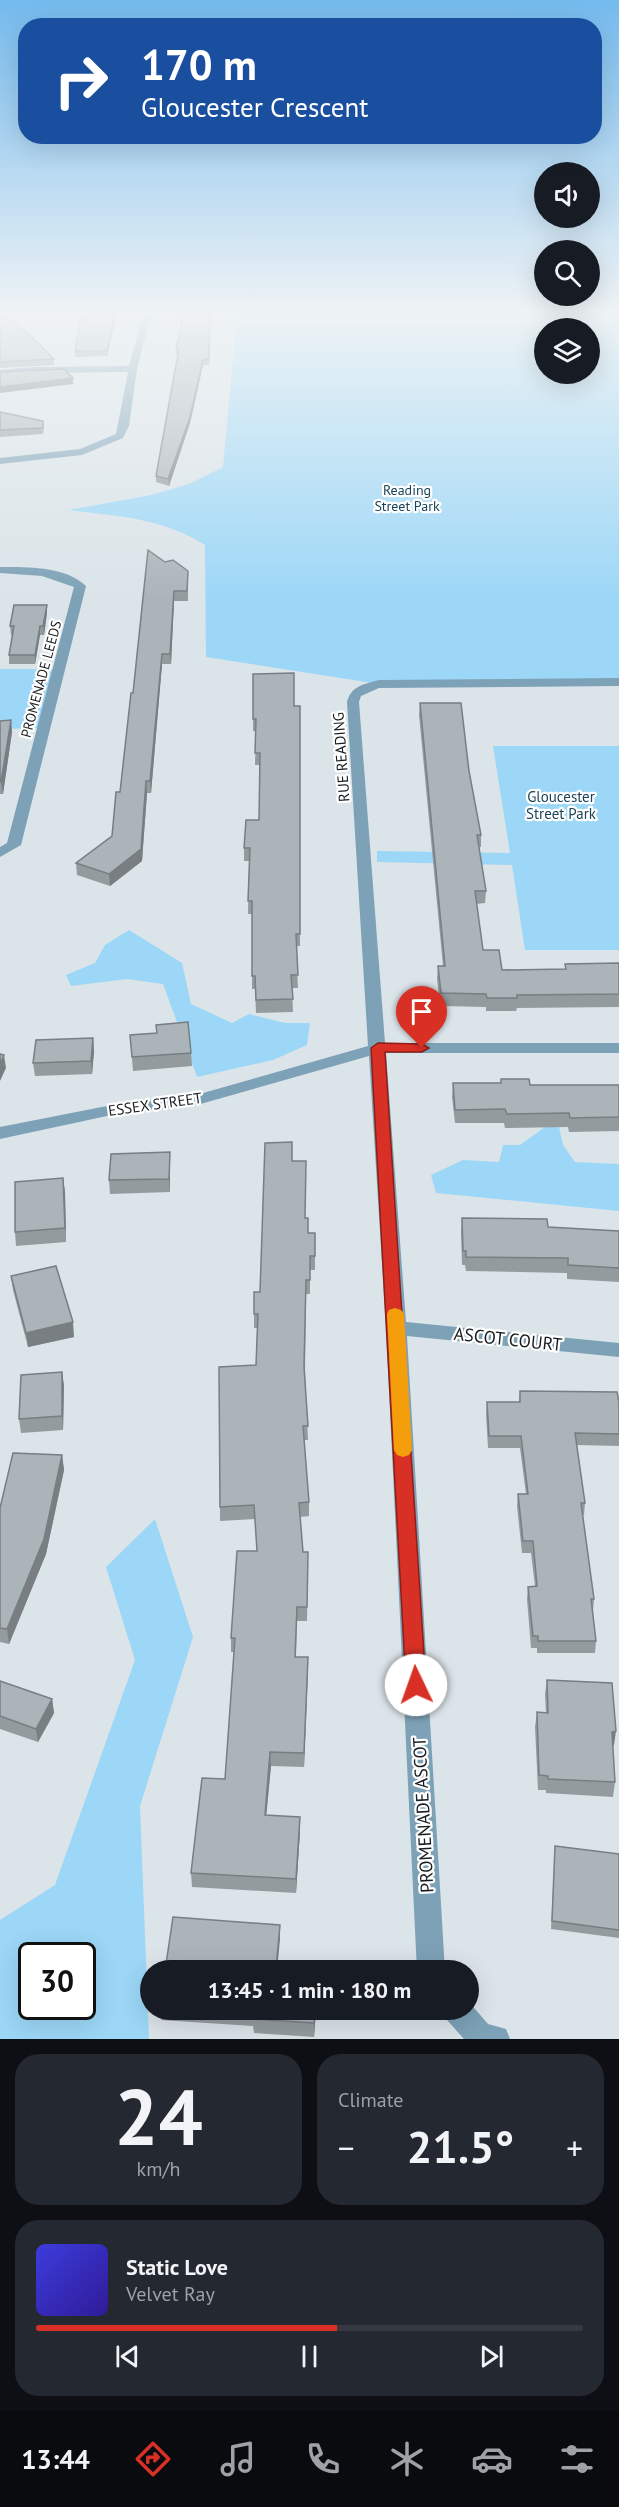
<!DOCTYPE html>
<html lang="en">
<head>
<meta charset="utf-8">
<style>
  :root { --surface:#171b24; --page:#242831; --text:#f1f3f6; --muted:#9ea1a6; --line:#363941; --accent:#d93025 }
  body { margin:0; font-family:"PT Sans",sans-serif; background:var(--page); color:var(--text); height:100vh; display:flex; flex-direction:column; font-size:22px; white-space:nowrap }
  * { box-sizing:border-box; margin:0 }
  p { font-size:20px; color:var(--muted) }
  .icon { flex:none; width:33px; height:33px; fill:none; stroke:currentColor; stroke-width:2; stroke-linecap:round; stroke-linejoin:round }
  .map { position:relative; height:2039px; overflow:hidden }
  .panel { display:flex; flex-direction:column; gap:15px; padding:15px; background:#0d0f14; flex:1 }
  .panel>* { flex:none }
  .banner { position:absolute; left:18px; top:18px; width:584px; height:126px; border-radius:24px; box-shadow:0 6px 24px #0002; background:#1a4fa0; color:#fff; overflow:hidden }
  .fabs { position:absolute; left:534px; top:162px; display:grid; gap:12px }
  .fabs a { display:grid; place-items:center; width:66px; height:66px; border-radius:50%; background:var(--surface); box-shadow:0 6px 24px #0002; font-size:30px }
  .speed { position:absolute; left:18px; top:1942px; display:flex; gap:12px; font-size:30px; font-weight:700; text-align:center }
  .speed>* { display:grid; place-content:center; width:78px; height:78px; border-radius:50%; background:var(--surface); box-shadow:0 6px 24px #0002; line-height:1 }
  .speed .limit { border:3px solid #111; border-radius:9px; background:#fff; color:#111 }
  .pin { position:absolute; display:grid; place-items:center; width:51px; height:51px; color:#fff; margin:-62px -26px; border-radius:50% 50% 50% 0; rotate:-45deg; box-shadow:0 0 6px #0007 }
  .pin .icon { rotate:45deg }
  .me { position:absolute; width:66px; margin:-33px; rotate:357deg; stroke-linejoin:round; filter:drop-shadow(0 0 4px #0008) }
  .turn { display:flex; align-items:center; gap:21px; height:126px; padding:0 24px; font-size:27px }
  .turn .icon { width:78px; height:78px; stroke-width:2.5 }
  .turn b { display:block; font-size:42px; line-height:51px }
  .big { font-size:45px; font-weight:600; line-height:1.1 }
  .panel .widget { flex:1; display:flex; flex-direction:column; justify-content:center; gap:9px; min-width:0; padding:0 21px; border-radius:24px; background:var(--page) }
  .panel .dial { align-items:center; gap:0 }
  .dial b { font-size:78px; line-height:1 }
  .song { display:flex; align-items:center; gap:18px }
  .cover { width:72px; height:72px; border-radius:9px; background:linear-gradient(135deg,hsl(240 70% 55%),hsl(250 70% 35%)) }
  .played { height:6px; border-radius:3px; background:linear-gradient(90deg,var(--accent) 55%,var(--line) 55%) }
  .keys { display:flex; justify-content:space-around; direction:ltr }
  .heat { display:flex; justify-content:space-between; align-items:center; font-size:33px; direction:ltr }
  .panel .tiles { flex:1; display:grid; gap:15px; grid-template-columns:1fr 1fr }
  .widget:last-child { grid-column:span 2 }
  .trip { position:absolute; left:140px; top:1960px; width:339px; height:60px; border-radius:30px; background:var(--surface); box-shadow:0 6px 24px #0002; font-weight:600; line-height:60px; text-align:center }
  .tabs { display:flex; height:96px; justify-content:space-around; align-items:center; background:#090b0e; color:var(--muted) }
  .tabs .icon { width:42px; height:42px }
  .tabs .active { color:var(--accent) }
  .tabs b { font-size:27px; color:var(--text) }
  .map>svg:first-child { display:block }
  .green { fill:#9cd7f7; fill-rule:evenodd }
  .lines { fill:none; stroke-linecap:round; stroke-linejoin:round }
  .minor { fill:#7da1b6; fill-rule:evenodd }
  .wall { fill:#939b9f }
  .shaded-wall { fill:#787e82 }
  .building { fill:#abb4b9; stroke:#787e82; stroke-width:1.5 }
  .route { fill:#d93025; stroke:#8d1f18; stroke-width:1.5 }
  .slow { fill:#f59e0b }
  .labels { text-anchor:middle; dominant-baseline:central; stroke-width:4.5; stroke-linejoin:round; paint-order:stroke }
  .far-park-label { font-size:14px; fill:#1b4358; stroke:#fff }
  .far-street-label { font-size:14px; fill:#191c1e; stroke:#fff }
  .street-label { font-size:15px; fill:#191c1e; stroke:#fff }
  .park-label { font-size:15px; fill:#1b4358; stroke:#fff }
  .near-street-label { font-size:18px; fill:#191c1e; stroke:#fff }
</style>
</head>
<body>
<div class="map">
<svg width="619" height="2039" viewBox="0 0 619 2039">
  <rect width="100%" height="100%" fill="#dbe4e9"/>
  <g class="green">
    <path d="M237,314H619V682L379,684L206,657L205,545C160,517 120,517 69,510L151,495L189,484L223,467ZM544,328H590V374H544Z"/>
    <polygon points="0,669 59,669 44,728 0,729"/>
    <polygon points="493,746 619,746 619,950 525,950 512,865 377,862 377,851 510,853"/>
    <polygon points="129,930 182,963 191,1004 232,1023 249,1014 285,1023 310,1023 307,1045 273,1060 197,1077 163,984 127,979 71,986 66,975 95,963 105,945"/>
    <polygon points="558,1122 563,1145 575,1162 619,1164 619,1211 436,1193 431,1175 463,1160 499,1162 503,1145 520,1145 549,1124"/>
    <path d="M155,1519L193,1637L140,1806L149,2039H0V1920L55,1885L135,1660L106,1567ZM32,1956H82V2007H32Z"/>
  </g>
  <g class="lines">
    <g class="minor">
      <polygon points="143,314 151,314 137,369 129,426 123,438 82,455 0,464 0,458 80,449 116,434 128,372 33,373 0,376 0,370 33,367 129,366"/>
      <path d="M0,567C27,567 65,566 86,586L21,845L0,857V847L7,843L74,587L42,576L0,573Z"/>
      <path d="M619,678V686L379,688L361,696L359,702L385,1043H619V1053H386L406,1322L619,1343V1357L407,1336L445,1971H417L386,1328L369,1056L197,1105L107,1116L0,1139V1127L107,1106L196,1095L368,1046L347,702C351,686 364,684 379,680Z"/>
      <polygon points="468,2001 488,2024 506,2029 510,2039 464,2039 447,2020 443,2010 468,2010"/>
    </g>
  </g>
  <g class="wall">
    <polygon points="0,314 54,359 54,365 0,368"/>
    <polygon points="81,314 117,314 107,356 75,357 75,351"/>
    <polygon points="211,314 209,365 203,365 190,423 169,486 156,482 156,476 178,354 176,354 176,348 182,327 180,327 180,321"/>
    <polygon points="0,412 44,427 43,434 0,437"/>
    <polygon points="165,562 188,571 188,601 174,601 171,664 162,664 151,793 147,793 142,861 110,886 77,875 76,863 112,836 120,792 133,693"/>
    <polygon points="47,605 47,613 44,635 40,635 35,664 9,664 9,655 12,635 11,635 10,626"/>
    <polygon points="420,703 469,771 481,835 481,847 479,847 486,891 485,903 476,904 483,950 502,970 565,969 565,964 619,963 619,1007 517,1008 516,1011 486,1011 486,1007 440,1006 437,979 438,966 443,966 419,715"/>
    <polygon points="294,706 300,706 300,946 296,946 298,988 292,988 293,1012 256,1013 255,989 252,989 252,914 248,914 249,861 244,861 244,848 259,820 260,765 255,765 256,731 253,731 253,719"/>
    <polygon points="11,720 12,732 3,794 0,794 0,721"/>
    <polygon points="156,1025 191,1053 192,1066 133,1071 130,1035 157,1033"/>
    <polygon points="93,1038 94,1051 92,1074 35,1076 33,1063"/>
    <polygon points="453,1083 530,1085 619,1085 619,1131 569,1132 568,1127 505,1128 504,1123 455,1123 452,1097"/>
    <polygon points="170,1152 170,1192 110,1194 109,1180"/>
    <polygon points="63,1178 65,1192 66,1242 16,1246 15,1232"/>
    <polygon points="306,1218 308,1233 315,1233 315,1270 310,1270 310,1294 306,1294 305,1370 308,1440 304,1440 309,1502 309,1516 300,1517 303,1552 308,1566 307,1621 297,1621 296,1657 308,1657 304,1767 271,1766 266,1815 300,1831 296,1893 192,1887 191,1873 225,1779 234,1652 231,1652 231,1638 257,1551 255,1519 220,1521 220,1507 256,1365 257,1328 254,1328 254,1314 260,1292"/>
    <polygon points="462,1218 548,1227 619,1231 619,1282 567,1279 567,1273 466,1271 465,1265 462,1265 461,1232"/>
    <polygon points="11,1276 74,1337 28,1347 13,1290"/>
    <polygon points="62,1372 64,1386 63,1430 21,1433 19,1419"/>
    <polygon points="520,1391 619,1402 619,1446 577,1445 585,1503 584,1515 582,1515 594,1599 593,1611 596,1641 595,1653 537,1653 537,1648 531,1648 527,1599 528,1587 535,1586 531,1553 522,1553 517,1506 518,1494 526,1494 520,1448 488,1448 486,1414 487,1402 519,1402"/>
    <polygon points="62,1455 64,1470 46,1554 9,1644 0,1642 0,1508"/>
    <polygon points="547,1680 614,1745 612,1746 615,1782 613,1797 546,1793 546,1790 538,1790 535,1727 537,1712 546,1713 545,1694"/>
    <polygon points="0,1681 52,1699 54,1713 38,1742 0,1729"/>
    <polygon points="555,1846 619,1854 619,1938 551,1929"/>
    <polygon points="160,2010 316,2010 314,2037 254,2033 253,2026 161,2020"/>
  </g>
  <g class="shaded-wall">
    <polygon points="115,314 117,314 107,356 107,351"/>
    <polygon points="203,359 203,365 190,423 169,486 168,479"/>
    <polygon points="73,378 73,384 0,393 0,387"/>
    <polygon points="174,591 174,601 171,664 170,654"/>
    <polygon points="47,605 47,613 44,635 43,626"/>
    <polygon points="40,626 40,635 35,664 35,655"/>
    <polygon points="162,654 162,664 151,793 150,781"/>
    <polygon points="11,720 12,732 3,794 1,782"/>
    <polygon points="146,781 147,793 142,861 110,886 109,874"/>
    <polygon points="93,1038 94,1051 92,1074 91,1061"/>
    <polygon points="4,1055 6,1068 0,1081 0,1064"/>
    <polygon points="170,1152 170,1192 169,1179"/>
    <polygon points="63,1178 65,1192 66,1242 65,1228"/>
    <polygon points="73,1322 74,1337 28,1347 26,1333"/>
    <polygon points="62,1372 64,1386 63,1430 62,1416"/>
    <polygon points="62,1455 64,1470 46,1554 9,1644 7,1629"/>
    <polygon points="308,1657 308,1671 304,1767 304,1753"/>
    <polygon points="52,1699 54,1713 38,1742 36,1729"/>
    <polygon points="616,1731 614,1745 609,1746 612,1732"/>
    <polygon points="270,1752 271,1766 265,1829 265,1815"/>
    <polygon points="300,1817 300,1831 296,1893 296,1879"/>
    <polygon points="280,1925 280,1939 277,1971 276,1971"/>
    <polygon points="315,2010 316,2010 314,2037 314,2023"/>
  </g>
  <g class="building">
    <polygon points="0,314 2,314 25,330 54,359 0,362"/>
    <polygon points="81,314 115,314 107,351 75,351"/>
    <polygon points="181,314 210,314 209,359 203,359 190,417 168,479 156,476 179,348 176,348 183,321 180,321"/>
    <polygon points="64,369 73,378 0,387 0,372"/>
    <polygon points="0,412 43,421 43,428 0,430"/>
    <polygon points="148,550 165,562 173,560 188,571 187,591 174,591 170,654 162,654 150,781 146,781 141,849 109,874 76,863 112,836 116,792 120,792 131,693 133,693"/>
    <polygon points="14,605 47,605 43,626 40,626 35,655 9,655 14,626 10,626"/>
    <polygon points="294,673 294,706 300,706 300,934 296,934 298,975 291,975 293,999 256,1000 255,976 252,976 252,901 248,901 250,848 244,848 246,820 259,820 260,753 255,753 256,719 253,719 253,674"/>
    <polygon points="420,703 461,703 469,771 481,835 477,835 486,891 475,891 483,950 499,950 502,970 566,969 565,964 619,963 619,994 517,995 517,998 487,998 486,994 441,993 438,966 445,966"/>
    <polygon points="11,720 1,782 0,782 0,721"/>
    <polygon points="188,1022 191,1053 132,1057 130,1035 157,1033 156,1025"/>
    <polygon points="93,1038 91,1061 33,1063 36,1040"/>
    <polygon points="0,1054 4,1055 0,1064"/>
    <polygon points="501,1079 529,1079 530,1085 619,1085 619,1117 570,1118 569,1113 507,1114 505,1109 455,1110 453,1083 501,1083"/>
    <polygon points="292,1142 292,1161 306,1161 305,1218 308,1218 308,1233 315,1233 315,1256 310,1256 310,1280 306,1280 304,1367 308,1426 303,1426 309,1502 299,1503 303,1552 308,1552 307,1607 297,1607 295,1657 308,1657 304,1753 270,1752 265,1815 300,1817 296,1879 191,1873 202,1778 225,1779 235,1638 231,1638 237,1551 257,1551 254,1505 220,1507 219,1367 256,1365 258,1314 254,1314 254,1292 260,1292 265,1143"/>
    <polygon points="170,1152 169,1179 109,1180 111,1154"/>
    <polygon points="63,1178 65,1228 15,1232 15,1182"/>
    <polygon points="462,1218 547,1219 548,1227 619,1231 619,1268 568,1265 568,1258 466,1257 466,1251 463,1251"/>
    <polygon points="56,1266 73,1322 26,1333 11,1276"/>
    <polygon points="62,1372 62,1416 19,1419 21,1375"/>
    <polygon points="520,1391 617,1392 619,1402 619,1434 575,1433 585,1503 581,1503 594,1599 591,1599 596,1641 538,1641 538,1636 533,1636 528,1587 537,1586 533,1541 523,1541 518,1494 528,1494 521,1436 489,1436 487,1402 520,1402"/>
    <polygon points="13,1453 62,1455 44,1539 7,1629 0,1628 0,1508"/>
    <polygon points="547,1680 612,1683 616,1731 612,1732 615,1782 548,1779 548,1776 539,1775 537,1712 548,1713"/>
    <polygon points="0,1681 52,1699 36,1729 0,1716"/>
    <polygon points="555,1846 619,1854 619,1930 552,1921"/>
    <polygon points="173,1917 280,1925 276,1968 310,1971 165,1971"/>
    <polygon points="224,2010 315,2010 314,2023 253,2019 254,2012"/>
  </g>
  <linearGradient id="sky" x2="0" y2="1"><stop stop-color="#74baed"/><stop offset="0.52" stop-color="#eff3f5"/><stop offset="1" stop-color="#eff3f5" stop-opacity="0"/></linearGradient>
  <rect width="619" height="599" fill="url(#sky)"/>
  <polygon class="route" points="378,1043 422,1044 429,1048 422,1052 385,1052 426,1685 423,1691 416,1694 409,1691 406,1685 371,1048"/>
  <polygon class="slow" points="395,1308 401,1310 404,1314 412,1450 409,1455 403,1457 397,1455 394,1450 387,1314 389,1310"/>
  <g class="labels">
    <g class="far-park-label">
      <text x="407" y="490">Reading<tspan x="407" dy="16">Street Park</tspan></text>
    </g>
    <g class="far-street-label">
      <text transform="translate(41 679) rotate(-75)">PROMENADE LEEDS</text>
    </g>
    <g class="street-label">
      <text transform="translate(341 757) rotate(-94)">RUE READING</text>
      <text transform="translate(155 1104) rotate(-8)">ESSEX STREET</text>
    </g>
    <g class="park-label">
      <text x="561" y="796">Gloucester<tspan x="561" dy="17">Street Park</tspan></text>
    </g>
    <g class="near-street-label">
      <text transform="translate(508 1339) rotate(6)">ASCOT COURT</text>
      <text transform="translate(423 1815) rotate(-93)">PROMENADE ASCOT</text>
    </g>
  </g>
</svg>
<div class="fabs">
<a><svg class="icon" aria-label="sound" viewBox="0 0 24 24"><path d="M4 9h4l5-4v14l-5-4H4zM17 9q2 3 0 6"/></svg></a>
<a><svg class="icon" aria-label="search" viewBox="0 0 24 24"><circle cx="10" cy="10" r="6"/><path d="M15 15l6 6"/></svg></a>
<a><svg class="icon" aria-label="layers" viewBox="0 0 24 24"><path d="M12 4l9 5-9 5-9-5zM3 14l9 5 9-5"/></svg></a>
</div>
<div class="speed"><div class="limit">30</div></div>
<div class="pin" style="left:422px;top:1048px;background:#d93025"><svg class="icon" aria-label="arrive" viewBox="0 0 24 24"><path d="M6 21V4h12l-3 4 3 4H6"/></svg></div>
<svg class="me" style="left:416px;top:1685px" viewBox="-20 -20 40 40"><circle r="19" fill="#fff"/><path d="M0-13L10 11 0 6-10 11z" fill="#d93025"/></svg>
<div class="trip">13:45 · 1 min · 180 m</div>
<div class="banner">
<div class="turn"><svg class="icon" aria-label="right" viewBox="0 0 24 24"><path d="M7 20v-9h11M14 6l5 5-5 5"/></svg><div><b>170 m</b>Gloucester Crescent</div></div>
</div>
</div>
<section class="panel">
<div class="tiles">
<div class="widget dial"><b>24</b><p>km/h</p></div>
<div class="widget"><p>Climate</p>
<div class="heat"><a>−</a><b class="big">21.5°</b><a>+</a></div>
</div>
<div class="widget">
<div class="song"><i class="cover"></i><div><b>Static Love</b><p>Velvet Ray</p></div></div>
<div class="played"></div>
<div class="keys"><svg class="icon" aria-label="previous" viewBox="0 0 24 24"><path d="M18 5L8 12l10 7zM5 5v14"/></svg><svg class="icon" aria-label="pause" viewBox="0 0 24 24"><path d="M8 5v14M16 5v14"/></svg><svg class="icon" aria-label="next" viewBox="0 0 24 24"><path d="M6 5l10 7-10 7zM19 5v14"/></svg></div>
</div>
</div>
</section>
<nav class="tabs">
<b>13:44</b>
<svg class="icon active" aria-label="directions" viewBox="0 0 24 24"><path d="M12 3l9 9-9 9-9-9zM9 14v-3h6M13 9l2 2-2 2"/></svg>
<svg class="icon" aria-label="music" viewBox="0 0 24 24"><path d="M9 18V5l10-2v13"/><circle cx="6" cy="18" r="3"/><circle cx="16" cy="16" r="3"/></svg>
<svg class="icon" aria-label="phone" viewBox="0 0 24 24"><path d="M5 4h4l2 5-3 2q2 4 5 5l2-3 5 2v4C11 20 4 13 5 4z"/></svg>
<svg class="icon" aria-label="climate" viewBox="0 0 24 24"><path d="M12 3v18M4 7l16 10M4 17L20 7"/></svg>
<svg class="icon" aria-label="car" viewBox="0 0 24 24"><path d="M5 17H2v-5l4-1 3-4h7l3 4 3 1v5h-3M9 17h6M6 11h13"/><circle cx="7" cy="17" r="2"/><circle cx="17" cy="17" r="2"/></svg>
<svg class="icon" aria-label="filters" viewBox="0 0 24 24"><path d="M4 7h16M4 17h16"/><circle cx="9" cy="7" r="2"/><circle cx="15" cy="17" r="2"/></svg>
</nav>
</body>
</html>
